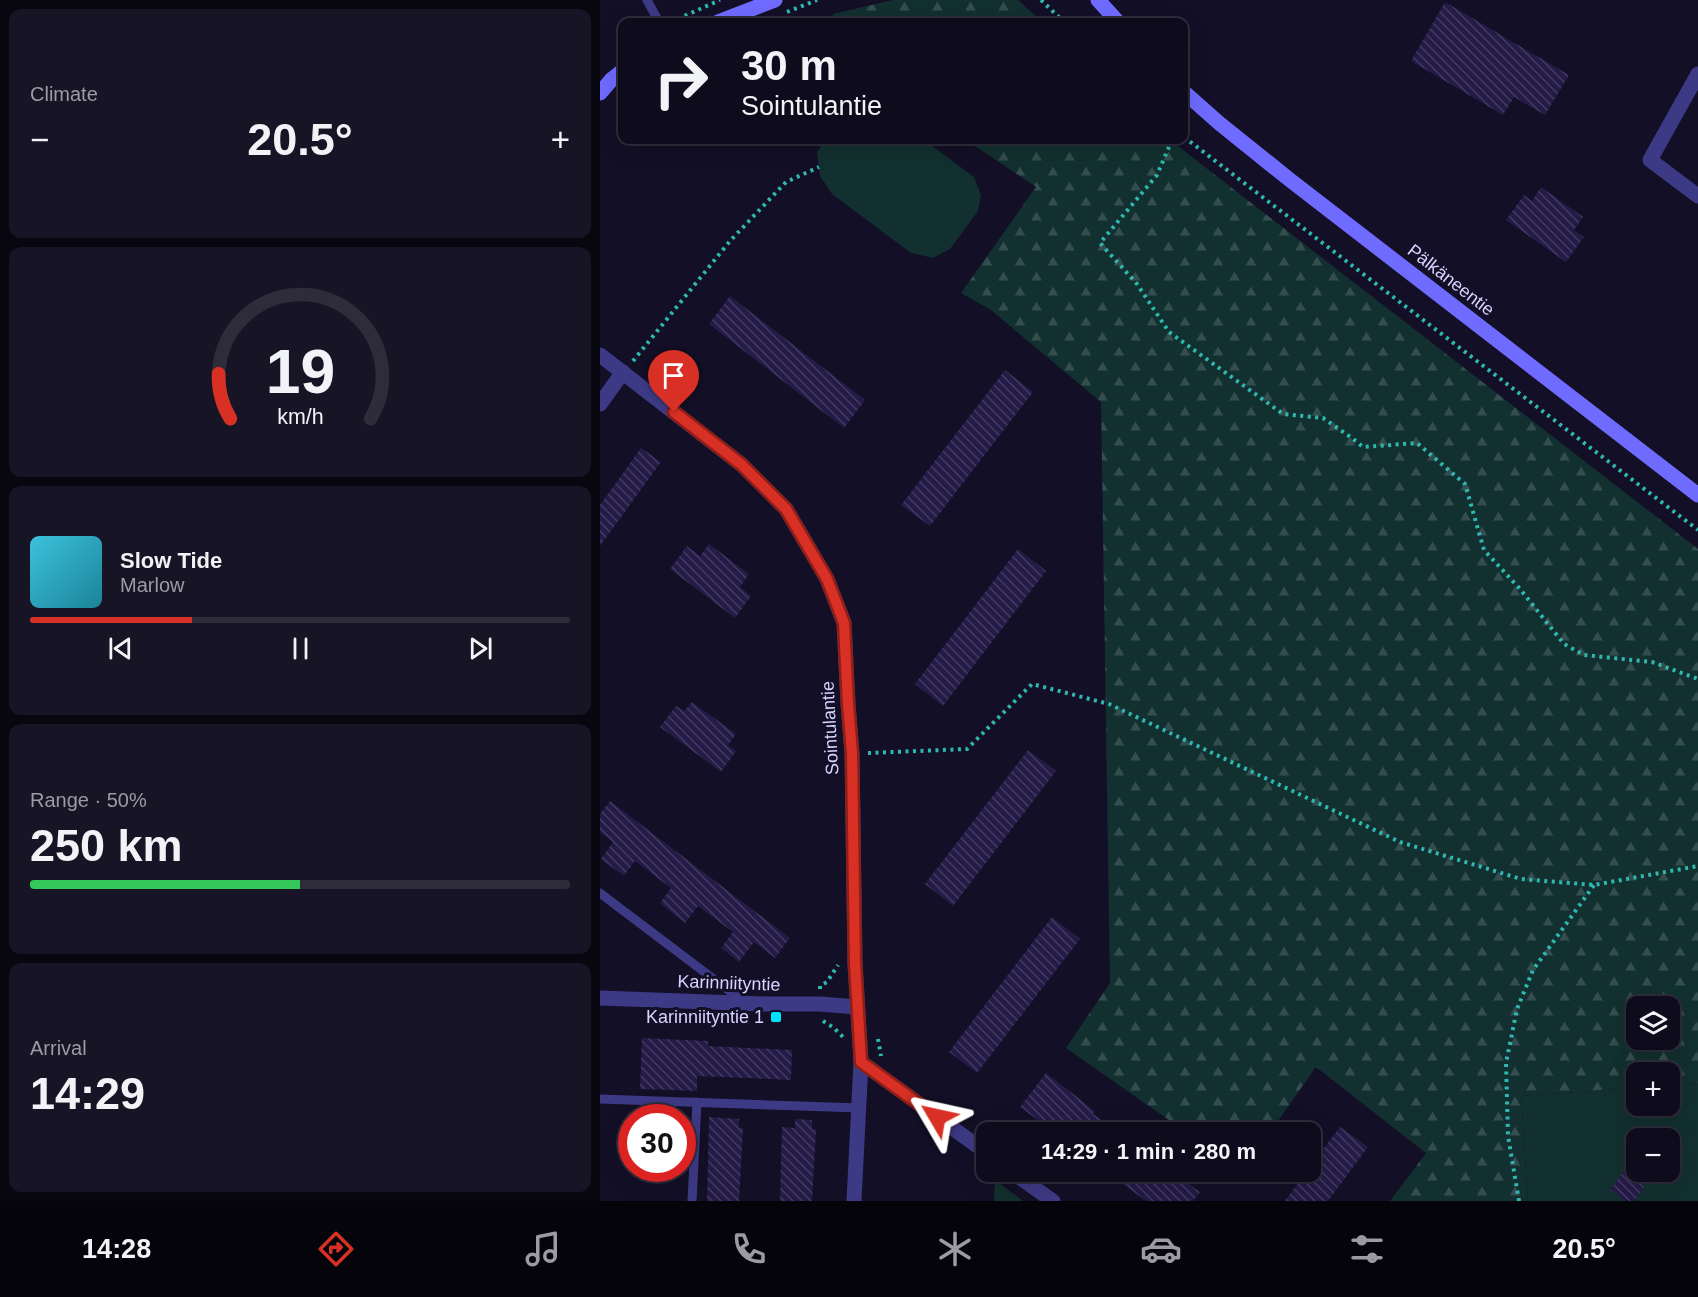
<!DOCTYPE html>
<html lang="en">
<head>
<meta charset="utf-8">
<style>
  :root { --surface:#0e0b1c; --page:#171425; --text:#f1f3f6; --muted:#9b9ba3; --line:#2e2b3b; --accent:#d93025 }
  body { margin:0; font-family:Arial,sans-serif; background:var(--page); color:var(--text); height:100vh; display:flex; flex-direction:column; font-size:22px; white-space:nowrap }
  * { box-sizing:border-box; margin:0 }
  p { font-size:20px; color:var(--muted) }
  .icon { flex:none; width:33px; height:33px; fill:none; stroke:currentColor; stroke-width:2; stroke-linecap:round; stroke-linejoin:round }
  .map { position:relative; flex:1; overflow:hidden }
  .side { display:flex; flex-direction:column; gap:9px; padding:9px; background:#08060f; width:600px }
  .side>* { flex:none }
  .guide { position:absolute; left:18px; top:18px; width:570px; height:126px; border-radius:12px; box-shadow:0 6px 24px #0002,0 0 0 2px var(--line); background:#0e0b1c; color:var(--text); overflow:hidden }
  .tools { position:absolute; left:1026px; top:996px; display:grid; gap:12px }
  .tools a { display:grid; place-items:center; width:54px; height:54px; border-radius:12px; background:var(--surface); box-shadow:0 6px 24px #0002,0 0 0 2px var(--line); font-size:30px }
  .speed { position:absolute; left:18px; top:1104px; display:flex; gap:12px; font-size:30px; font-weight:700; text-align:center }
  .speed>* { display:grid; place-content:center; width:78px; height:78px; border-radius:50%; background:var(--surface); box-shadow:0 6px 24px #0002,0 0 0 2px var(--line); line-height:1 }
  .speed .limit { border:9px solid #d22; background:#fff; color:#111 }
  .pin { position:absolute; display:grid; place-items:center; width:51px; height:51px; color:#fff; margin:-62px -26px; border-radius:50% 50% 50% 0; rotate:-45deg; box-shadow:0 0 6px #0007 }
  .pin .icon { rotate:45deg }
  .me { position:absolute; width:66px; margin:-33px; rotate:306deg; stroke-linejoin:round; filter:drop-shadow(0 0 4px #0008) }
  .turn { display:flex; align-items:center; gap:21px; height:126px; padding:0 24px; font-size:27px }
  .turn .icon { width:78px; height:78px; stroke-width:2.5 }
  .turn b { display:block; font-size:42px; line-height:51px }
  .big { font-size:45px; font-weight:700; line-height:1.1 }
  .side .tile { flex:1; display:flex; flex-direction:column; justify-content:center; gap:9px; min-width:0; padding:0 21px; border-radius:12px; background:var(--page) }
  .side .dial { align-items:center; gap:0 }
  .dial svg { height:156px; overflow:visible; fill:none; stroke:var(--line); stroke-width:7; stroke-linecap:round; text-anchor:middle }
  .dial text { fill:var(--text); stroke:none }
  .song { display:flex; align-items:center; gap:18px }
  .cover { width:72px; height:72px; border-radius:9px; background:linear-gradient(135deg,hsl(190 70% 55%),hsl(190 70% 35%)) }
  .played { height:6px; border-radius:3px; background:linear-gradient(90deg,var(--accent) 30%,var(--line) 30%) }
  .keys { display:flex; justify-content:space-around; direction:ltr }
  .heat { display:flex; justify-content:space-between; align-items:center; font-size:33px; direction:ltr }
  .charge { height:9px; border-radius:4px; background:linear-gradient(90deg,#34c759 50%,var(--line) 0) }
  .trip { position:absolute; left:376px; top:1122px; width:345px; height:60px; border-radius:12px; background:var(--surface); box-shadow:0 6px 24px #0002,0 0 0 2px var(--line); font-weight:700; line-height:60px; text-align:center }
  .menu { display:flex; height:96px; justify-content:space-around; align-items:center; background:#06040b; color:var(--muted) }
  .menu .icon { width:42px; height:42px }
  .menu .active { color:var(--accent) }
  .menu b { font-size:27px; color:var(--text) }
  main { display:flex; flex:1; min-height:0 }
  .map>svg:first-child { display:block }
  .forest { fill:url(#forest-firs); fill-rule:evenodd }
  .park { fill:#12302f; fill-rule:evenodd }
  .building { fill:url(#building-back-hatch) }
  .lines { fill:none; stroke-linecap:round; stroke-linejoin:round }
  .path { stroke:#2fb8b0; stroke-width:4; stroke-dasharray:3 4.5; stroke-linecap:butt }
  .lane { stroke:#3d3a85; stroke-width:9 }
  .street { stroke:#3d3a85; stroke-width:15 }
  .secondary { stroke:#6f6bff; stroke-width:15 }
  .route-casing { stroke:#8d1f18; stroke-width:15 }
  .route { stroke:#d93025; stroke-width:10 }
  .poi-dot { fill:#00e5ff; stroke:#130f26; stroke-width:2 }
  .labels { text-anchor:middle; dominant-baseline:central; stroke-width:6; stroke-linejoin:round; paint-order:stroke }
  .street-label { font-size:18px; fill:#d9d4ff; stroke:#130f26 }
  .poi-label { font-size:18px; fill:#d9d4ff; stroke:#130f26; text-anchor:end }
</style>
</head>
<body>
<main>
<section class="side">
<div class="tile"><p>Climate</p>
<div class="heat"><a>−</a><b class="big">20.5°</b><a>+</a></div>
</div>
<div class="tile dial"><svg viewBox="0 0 100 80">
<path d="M14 69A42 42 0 1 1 86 69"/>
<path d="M14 69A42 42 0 0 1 8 46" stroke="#d93025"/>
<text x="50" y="56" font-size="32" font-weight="700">19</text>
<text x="50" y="72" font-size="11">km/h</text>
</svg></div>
<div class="tile">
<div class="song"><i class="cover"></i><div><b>Slow Tide</b><p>Marlow</p></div></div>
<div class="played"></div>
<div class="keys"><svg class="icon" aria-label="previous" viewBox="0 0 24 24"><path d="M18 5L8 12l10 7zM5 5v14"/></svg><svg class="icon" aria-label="pause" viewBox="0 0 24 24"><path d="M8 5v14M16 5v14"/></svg><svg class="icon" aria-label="next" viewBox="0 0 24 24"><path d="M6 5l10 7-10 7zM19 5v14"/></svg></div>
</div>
<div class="tile"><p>Range · 50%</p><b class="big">250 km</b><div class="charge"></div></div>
<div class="tile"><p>Arrival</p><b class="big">14:29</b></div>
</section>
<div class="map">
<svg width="1098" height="1201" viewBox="0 0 1098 1201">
  <defs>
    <pattern id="forest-firs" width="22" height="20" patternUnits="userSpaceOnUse" patternTransform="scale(1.5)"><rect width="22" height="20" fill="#12302f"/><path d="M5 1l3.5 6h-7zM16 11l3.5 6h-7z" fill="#344d4e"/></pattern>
    <pattern id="building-back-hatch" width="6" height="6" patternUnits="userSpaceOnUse" patternTransform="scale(1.5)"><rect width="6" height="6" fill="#241b47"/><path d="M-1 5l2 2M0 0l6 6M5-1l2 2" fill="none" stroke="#433b63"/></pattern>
  </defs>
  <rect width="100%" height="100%" fill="#130f26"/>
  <g class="forest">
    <polygon points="293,0 418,0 442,22 231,22 233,14"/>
    <path d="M366,140H570L1098,549V1083L1070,1085V1072H1036V1088L921,1096L928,1201H790L826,1153L716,1067L670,1132H586L466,1048L510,983L501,402L391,310L361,293L436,187ZM1036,1006H1070V1040H1036Z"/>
    <polygon points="395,1180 423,1201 394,1201"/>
  </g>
  <g class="park">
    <polygon points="226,140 324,140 374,177 381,195 378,211 350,249 333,258 311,253 232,194 220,176 217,152"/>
    <path d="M1098,1083V1201H928L921,1096L1036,1088V1106H1070V1085ZM1036,1138H1070V1172H1036Z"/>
  </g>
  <g class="building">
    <polygon points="845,2 969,75 945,115 914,97 903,115 811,61"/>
    <polygon points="941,187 983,217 974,230 984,237 966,262 906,220 924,195 932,201"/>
    <polygon points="130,296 265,400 244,428 109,324"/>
    <polygon points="405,370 433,392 330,526 301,505"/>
    <polygon points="41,448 61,462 0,546 0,505"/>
    <polygon points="109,544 149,574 140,587 151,596 135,618 70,569 87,546 100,556"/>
    <polygon points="418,549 446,571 343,706 315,684"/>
    <polygon points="92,702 136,734 128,745 136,751 121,772 60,727 76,706 84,711"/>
    <polygon points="428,750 456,771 353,906 325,884"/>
    <polygon points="10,801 190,938 175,958 154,942 139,962 121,948 133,932 98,906 85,923 60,903 71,888 35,861 24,876 1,859 13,842 0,832 0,814"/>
    <polygon points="452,917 480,939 377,1073 349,1052"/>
    <polygon points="42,1038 108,1041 108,1046 192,1050 191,1080 97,1076 97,1091 40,1089"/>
    <polygon points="446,1073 495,1111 493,1114 518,1132 454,1132 420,1107"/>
    <polygon points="109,1117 139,1119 139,1128 143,1128 139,1201 107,1201"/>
    <polygon points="195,1119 212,1120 212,1129 216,1129 212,1201 180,1201 182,1127 195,1128"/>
    <polygon points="740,1127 768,1147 728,1201 685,1201 706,1172 711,1172 711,1165"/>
    <polygon points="1024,1171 1045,1186 1034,1201 1025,1201 1010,1190"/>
    <polygon points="506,1172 571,1172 600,1192 593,1201 546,1201"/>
  </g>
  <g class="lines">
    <g class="path">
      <polyline points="441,0 464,22"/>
      <polyline points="187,12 217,0"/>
      <polyline points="71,22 120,0"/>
      <polyline points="584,137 1098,530"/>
      <polyline points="572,140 557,175 500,243 537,284 569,332 683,414 723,418 752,438 763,447 817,443 865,484 884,550 920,589 964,644 984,655 1052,662 1098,679"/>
      <polyline points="33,361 130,241 186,182 219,167"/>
      <polyline points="268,753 367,749 432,684 509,704 800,842 921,879 994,885 1098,866"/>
      <polyline points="220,989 220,986 227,982 238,965"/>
      <polyline points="223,1021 234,1028 243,1037"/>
      <polyline points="278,1039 281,1056"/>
      <polyline points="919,1201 908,1136 906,1063 917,1009 933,970 994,885"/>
    </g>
    <g class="lane">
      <polyline points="47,0 59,22"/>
      <polyline points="0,893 144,1002"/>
      <polyline points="0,1099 259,1108"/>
      <polyline points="92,1201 97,1102"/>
    </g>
    <g class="street">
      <polyline points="1098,74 1050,160 1098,196"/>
      <polyline points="0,355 142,465 186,509 227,579 244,623 248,704 252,753 255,964 261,1062 254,1201"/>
      <polyline points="0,404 23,372"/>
      <polyline points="0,998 165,1004 220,1004 257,1007"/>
      <polyline points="261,1062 387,1153"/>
      <polyline points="412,1172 453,1201"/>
    </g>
    <g class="secondary">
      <polyline points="498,0 518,22"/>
      <polyline points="118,22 175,0"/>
      <polyline points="584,92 619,123 690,180 1098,495"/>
      <polyline points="0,93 12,79 22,71"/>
    </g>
  </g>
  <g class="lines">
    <g class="route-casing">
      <polyline id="route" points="74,412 142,465 186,509 227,579 244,623 248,704 252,753 255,963 261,1062 337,1117"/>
    </g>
    <use href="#route" class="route"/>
  </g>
  <rect class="poi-dot" x="170" y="1011" width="12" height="12" rx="3"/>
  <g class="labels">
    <g class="street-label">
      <text transform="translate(851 280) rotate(38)">Pälkäneentie</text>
      <text transform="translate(230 728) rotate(-93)">Sointulantie</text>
      <text transform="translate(129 983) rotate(2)">Karinniityntie</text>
    </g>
    <g class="poi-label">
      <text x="164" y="1017">Karinniityntie 1</text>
    </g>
  </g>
</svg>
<div class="tools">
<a><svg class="icon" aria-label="layers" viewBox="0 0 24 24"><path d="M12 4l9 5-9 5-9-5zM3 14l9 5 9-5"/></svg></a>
<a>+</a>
<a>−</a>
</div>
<div class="speed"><div class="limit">30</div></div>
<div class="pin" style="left:74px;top:412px;background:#d93025"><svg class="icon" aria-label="arrive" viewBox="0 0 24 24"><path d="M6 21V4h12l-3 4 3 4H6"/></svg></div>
<svg class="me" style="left:337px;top:1117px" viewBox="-20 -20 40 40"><path d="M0-17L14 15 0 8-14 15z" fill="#d93025" stroke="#fff" stroke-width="4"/></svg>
<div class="trip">14:29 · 1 min · 280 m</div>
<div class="guide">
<div class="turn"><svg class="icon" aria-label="right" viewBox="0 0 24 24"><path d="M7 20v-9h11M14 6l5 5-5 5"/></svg><div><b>30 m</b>Sointulantie</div></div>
</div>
</div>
</main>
<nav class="menu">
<b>14:28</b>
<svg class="icon active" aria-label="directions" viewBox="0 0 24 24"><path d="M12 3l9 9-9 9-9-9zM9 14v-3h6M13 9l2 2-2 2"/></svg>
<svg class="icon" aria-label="music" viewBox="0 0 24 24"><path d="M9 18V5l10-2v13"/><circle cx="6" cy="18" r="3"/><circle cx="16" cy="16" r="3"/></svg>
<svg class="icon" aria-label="phone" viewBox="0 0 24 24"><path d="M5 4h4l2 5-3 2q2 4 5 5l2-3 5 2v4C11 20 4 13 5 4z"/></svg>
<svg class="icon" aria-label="climate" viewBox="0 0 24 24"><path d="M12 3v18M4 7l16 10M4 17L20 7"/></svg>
<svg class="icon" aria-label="car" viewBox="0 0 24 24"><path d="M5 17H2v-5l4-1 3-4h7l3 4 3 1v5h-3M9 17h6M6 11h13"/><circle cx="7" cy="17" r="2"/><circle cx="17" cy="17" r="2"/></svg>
<svg class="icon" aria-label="filters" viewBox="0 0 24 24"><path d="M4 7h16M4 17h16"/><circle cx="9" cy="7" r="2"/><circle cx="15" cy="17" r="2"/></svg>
<b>20.5°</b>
</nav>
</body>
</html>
